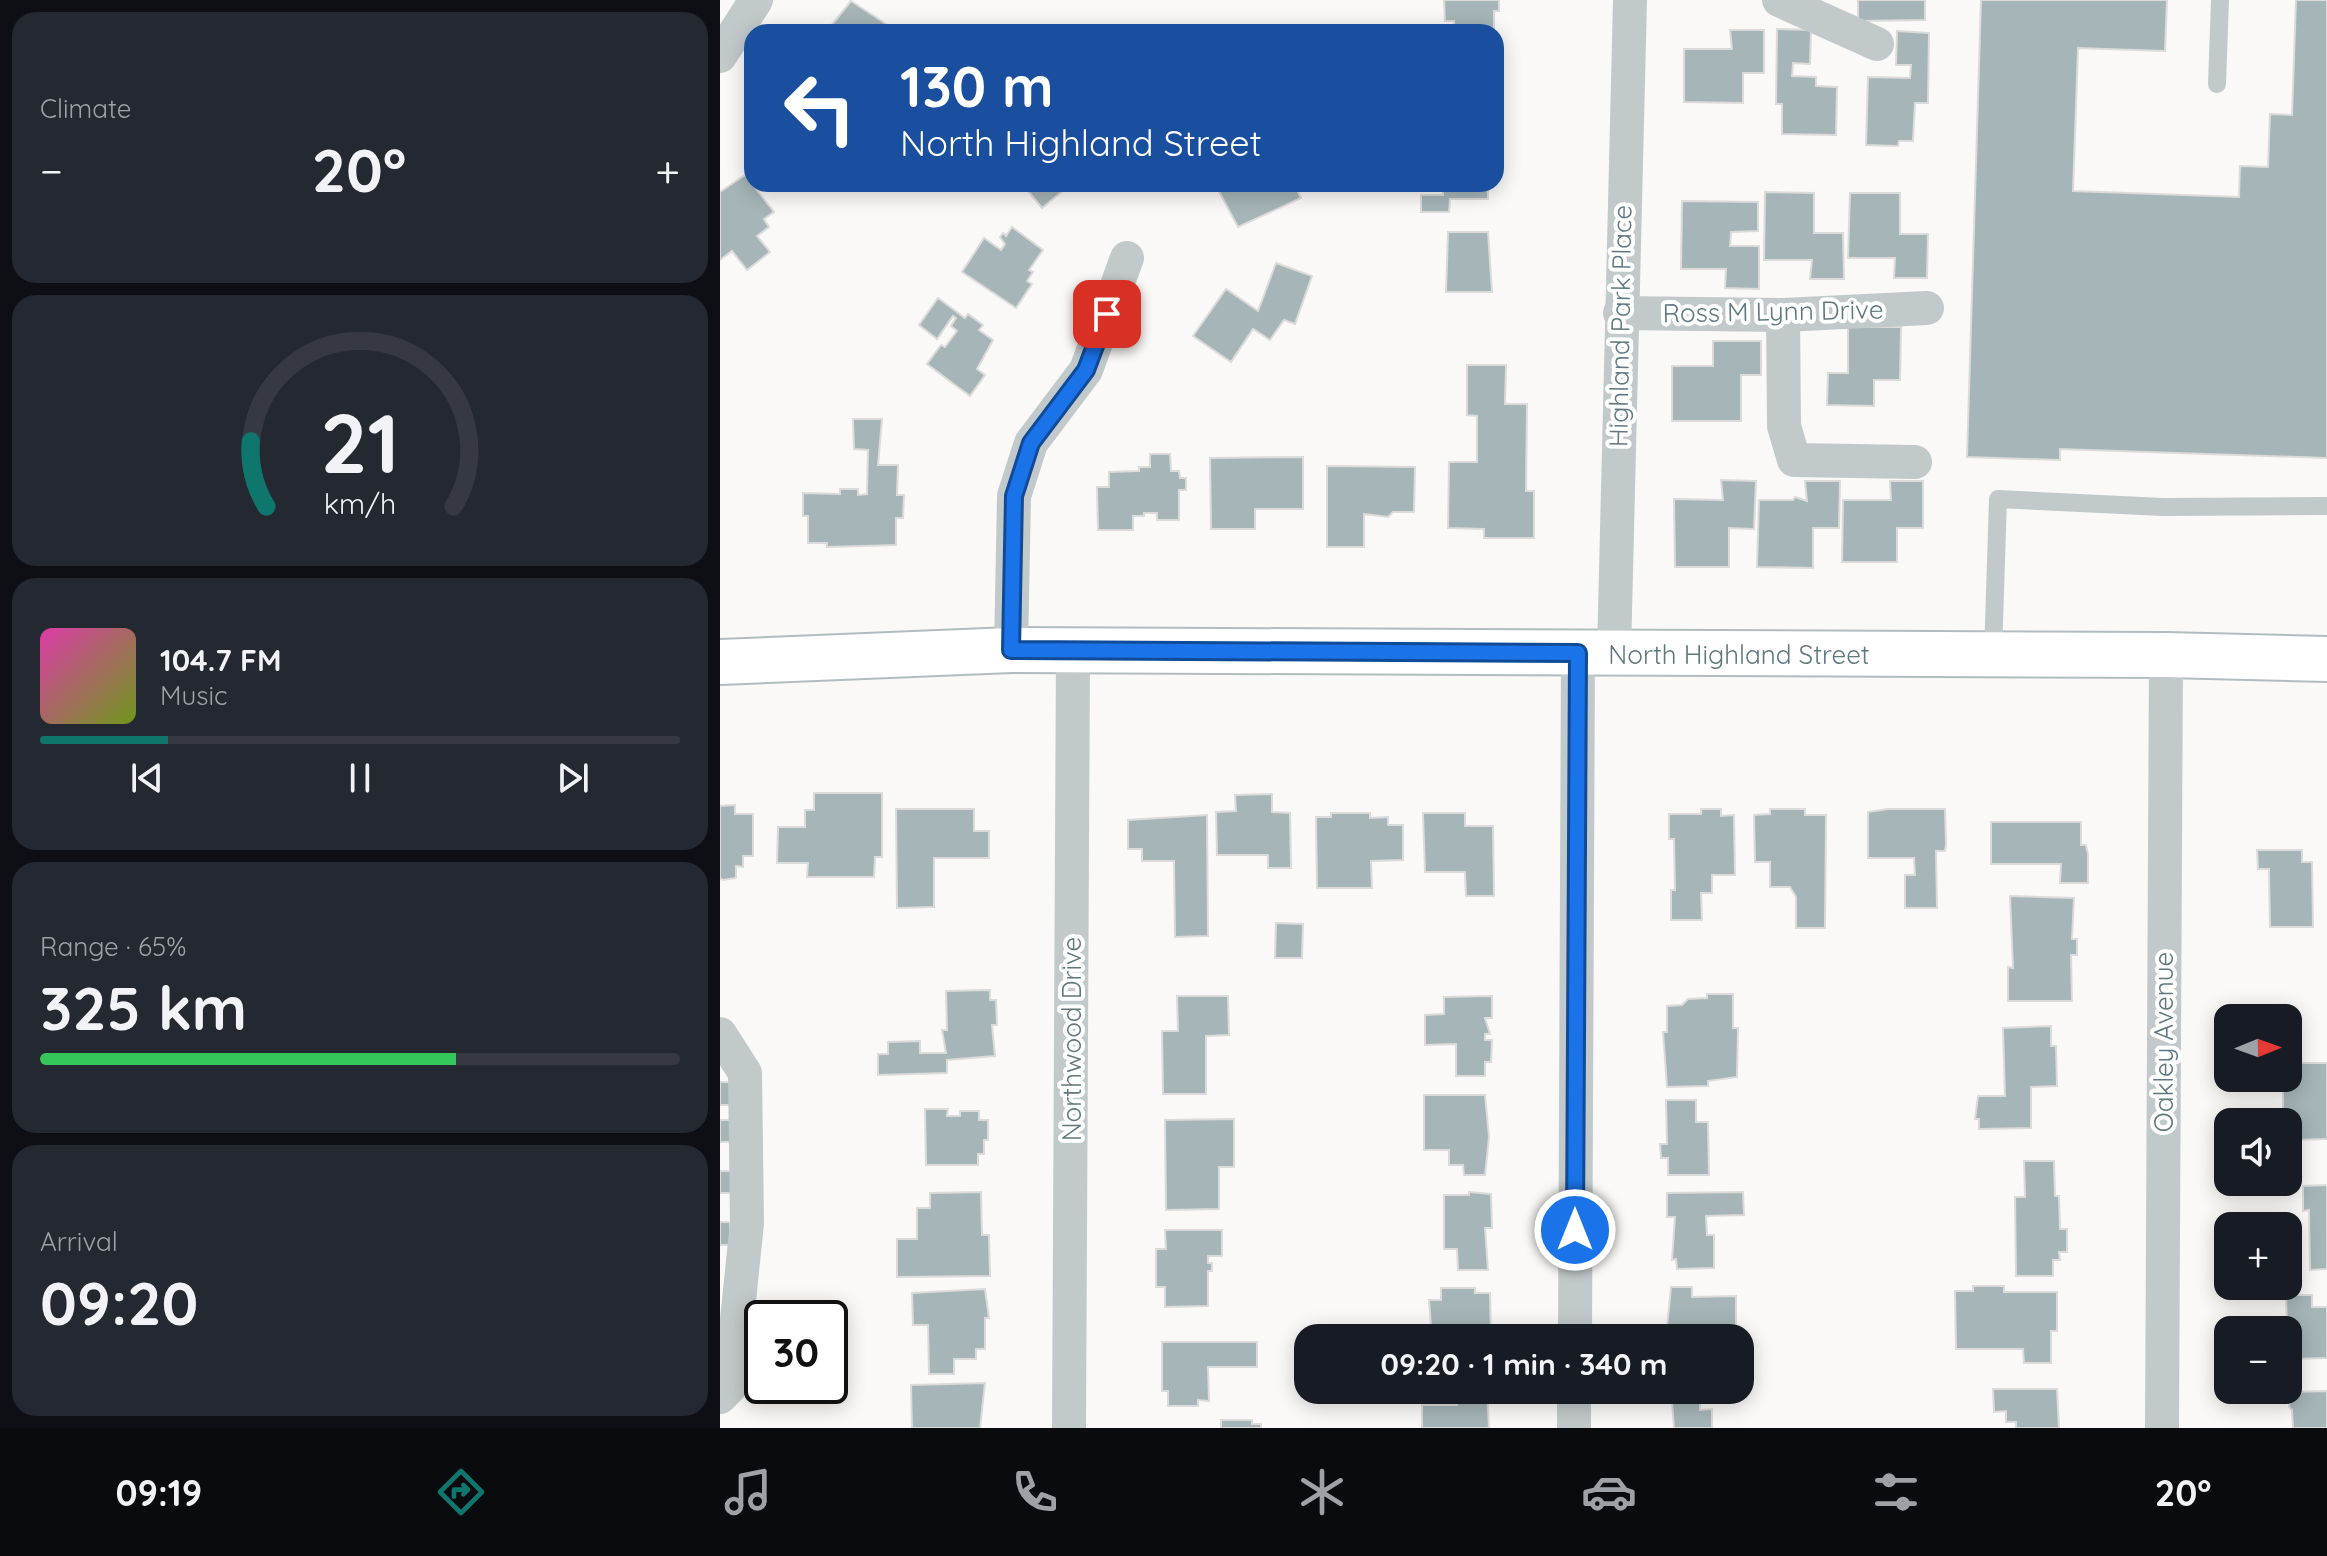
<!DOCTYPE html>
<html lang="en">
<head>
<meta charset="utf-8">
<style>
  :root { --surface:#171b24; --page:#242831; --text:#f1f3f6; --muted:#9ea1a6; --line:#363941; --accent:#0f766e }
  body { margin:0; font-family:Quicksand,sans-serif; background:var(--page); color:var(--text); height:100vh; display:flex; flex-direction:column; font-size:30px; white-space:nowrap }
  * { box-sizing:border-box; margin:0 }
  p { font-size:26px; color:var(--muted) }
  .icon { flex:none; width:44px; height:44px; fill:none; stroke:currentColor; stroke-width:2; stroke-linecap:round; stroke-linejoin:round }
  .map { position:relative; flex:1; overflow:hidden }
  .panel { display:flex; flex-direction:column; gap:12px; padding:12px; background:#0d0f14; width:720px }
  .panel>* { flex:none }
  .top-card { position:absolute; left:24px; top:24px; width:760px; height:168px; border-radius:24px; box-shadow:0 4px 20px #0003; background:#1a4fa0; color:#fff; overflow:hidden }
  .needle { width:52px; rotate:89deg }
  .buttons { position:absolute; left:1494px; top:1004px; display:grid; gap:16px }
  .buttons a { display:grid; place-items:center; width:88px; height:88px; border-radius:16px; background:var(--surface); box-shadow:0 4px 20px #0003; font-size:40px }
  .speed { position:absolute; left:24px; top:1300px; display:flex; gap:16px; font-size:40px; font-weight:700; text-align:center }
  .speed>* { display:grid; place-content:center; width:104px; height:104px; border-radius:50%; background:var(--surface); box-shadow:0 4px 20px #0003; line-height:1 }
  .speed .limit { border:4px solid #111; border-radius:12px; background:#fff; color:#111 }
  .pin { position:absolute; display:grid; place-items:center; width:68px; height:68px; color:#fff; margin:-34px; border-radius:16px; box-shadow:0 4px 12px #0006 }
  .me { position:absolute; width:88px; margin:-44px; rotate:0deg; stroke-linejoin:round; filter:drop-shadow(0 0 6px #0008) }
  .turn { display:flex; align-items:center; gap:28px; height:168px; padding:0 24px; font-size:36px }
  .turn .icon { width:104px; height:104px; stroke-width:2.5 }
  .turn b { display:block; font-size:56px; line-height:68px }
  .big { font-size:60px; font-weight:700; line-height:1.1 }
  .panel .card { flex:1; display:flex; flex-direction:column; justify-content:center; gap:12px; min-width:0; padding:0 28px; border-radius:24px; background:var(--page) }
  .panel .dial { align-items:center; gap:0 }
  .dial svg { height:208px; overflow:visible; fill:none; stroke:var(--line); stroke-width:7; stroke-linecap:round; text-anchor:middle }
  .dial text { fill:var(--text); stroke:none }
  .song { display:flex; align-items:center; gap:24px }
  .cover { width:96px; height:96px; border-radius:12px; background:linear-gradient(135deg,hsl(320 70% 55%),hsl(80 70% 35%)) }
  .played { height:8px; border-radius:4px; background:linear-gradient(90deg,var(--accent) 20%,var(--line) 20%) }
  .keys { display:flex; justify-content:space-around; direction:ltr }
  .heat { display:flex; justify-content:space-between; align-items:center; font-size:44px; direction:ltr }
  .charge { height:12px; border-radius:6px; background:linear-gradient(90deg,#34c759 65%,var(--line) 0) }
  .trip { position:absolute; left:574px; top:1324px; width:460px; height:80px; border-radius:24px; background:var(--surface); box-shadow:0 4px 20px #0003; font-weight:700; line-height:80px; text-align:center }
  .dock { display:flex; height:128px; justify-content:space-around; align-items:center; background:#090b0e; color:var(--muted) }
  .dock .icon { width:56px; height:56px }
  .dock .selected { color:var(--accent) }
  .dock b { font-size:36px; color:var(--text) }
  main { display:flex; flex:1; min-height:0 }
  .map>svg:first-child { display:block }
  .building { fill:#a6b5b8; stroke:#dcdbd9; stroke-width:2 }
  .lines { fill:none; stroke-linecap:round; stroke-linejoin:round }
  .secondary-casing { stroke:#b2bcbf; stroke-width:48 }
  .lane { stroke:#c2c9cb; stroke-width:18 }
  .street { stroke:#c2c9cb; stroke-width:34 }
  .secondary { stroke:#fff; stroke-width:44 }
  .route-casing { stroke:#114b97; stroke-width:20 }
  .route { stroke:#1a73e8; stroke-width:14 }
  .labels { text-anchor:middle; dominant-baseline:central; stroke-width:8; stroke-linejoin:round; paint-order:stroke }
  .street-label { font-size:26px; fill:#5e787f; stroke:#fff }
</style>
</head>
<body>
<main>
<section class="panel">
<div class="card"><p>Climate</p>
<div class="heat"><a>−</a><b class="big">20°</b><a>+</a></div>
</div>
<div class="card dial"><svg viewBox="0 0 100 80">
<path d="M14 69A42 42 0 1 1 86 69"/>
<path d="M14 69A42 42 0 0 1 8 44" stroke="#0f766e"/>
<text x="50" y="56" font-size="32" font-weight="700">21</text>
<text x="50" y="72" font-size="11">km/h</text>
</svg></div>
<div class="card">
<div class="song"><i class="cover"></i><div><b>104.7 FM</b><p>Music</p></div></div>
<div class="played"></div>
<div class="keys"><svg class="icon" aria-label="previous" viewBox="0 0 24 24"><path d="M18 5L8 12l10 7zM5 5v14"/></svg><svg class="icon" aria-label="pause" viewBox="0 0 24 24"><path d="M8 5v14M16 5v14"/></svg><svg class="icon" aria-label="next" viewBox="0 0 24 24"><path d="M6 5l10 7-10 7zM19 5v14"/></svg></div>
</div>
<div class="card"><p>Range · 65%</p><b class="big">325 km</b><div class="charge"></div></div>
<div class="card"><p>Arrival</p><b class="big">09:20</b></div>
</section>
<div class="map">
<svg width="1607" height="1428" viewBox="0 0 1607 1428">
  <rect width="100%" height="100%" fill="#faf9f7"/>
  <g class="building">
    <polygon points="724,0 779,0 779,11 774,11 774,28 735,32 734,21 725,21"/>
    <polygon points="1138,0 1205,0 1205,20 1138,21"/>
    <polygon points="1261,0 1447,0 1445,51 1358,48 1353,191 1519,197 1520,166 1548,167 1550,114 1572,115 1576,0 1607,0 1607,458 1340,449 1340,460 1247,457"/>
    <polygon points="131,1 169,26 166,32 106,32"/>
    <polygon points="1057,29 1091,30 1090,64 1073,63 1072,76 1096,77 1096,86 1117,87 1116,135 1062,134 1062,104 1056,104"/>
    <polygon points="1010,30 1044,30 1044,73 1023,73 1023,103 964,102 964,49 1012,49"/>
    <polygon points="1177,31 1209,33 1208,103 1195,103 1193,141 1179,141 1178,146 1146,145 1148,77 1190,78 1191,65 1176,65"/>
    <polygon points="25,175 54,212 44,219 49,227 37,236 50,252 27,270 12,251 0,260 0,192"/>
    <polygon points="296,184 351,184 322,208 304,186 300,189"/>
    <polygon points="495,184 574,184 581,198 518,227"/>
    <polygon points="702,184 768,184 768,199 730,199 729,212 701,212 701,195 723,195 723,189 702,189"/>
    <polygon points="1045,192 1094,193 1094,233 1123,233 1124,279 1090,279 1092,260 1044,260"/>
    <polygon points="1130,193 1180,193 1180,234 1208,234 1207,278 1174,278 1175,258 1128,258"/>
    <polygon points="962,201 1038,202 1038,231 1011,232 1010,246 1039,246 1039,289 1005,288 1006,269 961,269"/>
    <polygon points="292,227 323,250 309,270 313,272 307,281 312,284 296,308 242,272 264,238 281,250 285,244 280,237 283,233 286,236"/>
    <polygon points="728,232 768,232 772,292 726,292"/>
    <polygon points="556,263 592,276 575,324 564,320 550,340 533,329 511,362 473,336 506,289 538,311"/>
    <polygon points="218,298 245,318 248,314 263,325 259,330 273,340 257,369 265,375 250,396 207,364 221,345 225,347 237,331 231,326 236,318 233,316 217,339 199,325"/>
    <polygon points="1128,327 1181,327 1180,380 1154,380 1154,406 1107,405 1108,373 1128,373"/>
    <polygon points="993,341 1041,341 1041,375 1021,375 1021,421 952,421 952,366 993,366"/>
    <polygon points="747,365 786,365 785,404 807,404 806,491 814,491 814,538 764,538 764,529 728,528 729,462 757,462 757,416 747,415"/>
    <polygon points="133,419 162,419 158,465 178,465 177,495 184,495 183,518 176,518 176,545 107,547 107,543 88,543 88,516 83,516 83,493 120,494 120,489 138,489 138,495 147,494 148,450 134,449"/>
    <polygon points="430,454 450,454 451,471 459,471 460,478 466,478 466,490 459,490 459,520 437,520 437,513 424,513 424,516 413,516 413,530 378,530 377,487 389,487 389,472 419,471 419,467 430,467"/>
    <polygon points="583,457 583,509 535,509 535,529 491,529 490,458"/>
    <polygon points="607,466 695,467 694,512 673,512 668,517 644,514 644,547 607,547"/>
    <polygon points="1001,480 1036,481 1034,529 1009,528 1009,567 955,567 954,499 1003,500"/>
    <polygon points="1085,481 1120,481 1119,528 1093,528 1093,568 1037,567 1039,500 1073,500 1075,497 1087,501"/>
    <polygon points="1170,481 1203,481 1203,528 1177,528 1177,562 1122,562 1123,500 1171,500"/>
    <polygon points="94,793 162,793 162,857 155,857 154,877 87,877 88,863 57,863 58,827 85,827 85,810 94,810"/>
    <polygon points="552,794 552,812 570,813 571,868 548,868 548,855 497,855 496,812 516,811 515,795"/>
    <polygon points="15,805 15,814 33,814 33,856 23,856 23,867 16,866 16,878 3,880 0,878 0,806"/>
    <polygon points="176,809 254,809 254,831 269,831 269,858 214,858 214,907 177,908"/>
    <polygon points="981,809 1001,809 1001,816 1014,815 1015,875 992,875 992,893 981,893 982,920 951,920 951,890 955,890 954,839 949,839 949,814 981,814"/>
    <polygon points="1050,809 1085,809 1085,815 1106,815 1105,928 1076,928 1076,897 1070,887 1050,887 1050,862 1035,862 1034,815 1050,814"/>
    <polygon points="1168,809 1225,809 1226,844 1225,851 1216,851 1217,908 1185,908 1185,875 1195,875 1194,858 1148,858 1148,812"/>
    <polygon points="611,813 650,813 650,818 668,817 668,825 683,825 683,860 651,861 652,888 597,888 596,817 611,817"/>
    <polygon points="703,813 745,813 745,826 773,826 774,896 746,896 745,872 705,872"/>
    <polygon points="487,815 488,936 455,937 454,861 422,861 422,849 408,849 408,820"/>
    <polygon points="1271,822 1361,822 1361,845 1366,845 1368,854 1368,883 1340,883 1341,864 1271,864"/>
    <polygon points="1537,850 1582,850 1582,862 1592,862 1593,927 1550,927 1549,869 1538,869"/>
    <polygon points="1290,896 1354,898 1352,939 1357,939 1357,955 1351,955 1352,1001 1288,1001 1288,967 1293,968"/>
    <polygon points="556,923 583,924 582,958 555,958"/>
    <polygon points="270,990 270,1000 276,1000 277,1025 272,1025 275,1056 227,1060 227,1073 158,1075 158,1054 168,1054 168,1042 200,1041 200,1053 226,1053 222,1030 227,1030 226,991"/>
    <polygon points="987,994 1013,994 1013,1028 1018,1028 1017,1077 988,1081 988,1086 947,1087 943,1032 947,1032 947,1006 962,1005 968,999 987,998"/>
    <polygon points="457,996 508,996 509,1035 486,1036 486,1094 443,1094 442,1031 458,1031"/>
    <polygon points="772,996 772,1018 765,1018 770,1034 765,1034 765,1040 772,1040 771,1062 765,1062 765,1076 736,1076 736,1044 705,1045 705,1015 724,1014 724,997"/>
    <polygon points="1331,1026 1331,1046 1336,1046 1337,1086 1311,1087 1311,1128 1259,1129 1259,1119 1255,1119 1258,1096 1285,1096 1283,1028"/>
    <polygon points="1573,1063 1607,1063 1607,1139 1573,1140 1573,1115 1563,1115 1563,1078 1571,1078"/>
    <rect x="0" y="1082" width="12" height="23"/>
    <polygon points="704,1095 765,1095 769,1137 765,1175 744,1175 743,1165 729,1165 729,1150 704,1150"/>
    <polygon points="946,1100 976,1100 976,1122 988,1122 989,1175 948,1175 948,1158 941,1158 940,1144 947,1144"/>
    <polygon points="205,1109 228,1109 227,1116 240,1116 240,1111 259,1111 259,1120 268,1120 268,1140 264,1140 264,1154 258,1154 258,1165 206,1165"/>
    <polygon points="514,1119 514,1167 499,1167 499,1209 446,1210 445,1120"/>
    <rect x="0" y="1120" width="12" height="22"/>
    <polygon points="1304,1161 1334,1161 1335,1196 1339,1196 1340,1229 1347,1229 1347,1252 1339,1252 1340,1260 1333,1260 1333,1276 1296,1276 1295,1197 1305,1197"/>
    <rect x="0" y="1171" width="11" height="22"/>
    <polygon points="1607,1185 1607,1269 1590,1270 1589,1210 1583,1211 1583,1186"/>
    <polygon points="261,1192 262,1235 269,1235 270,1276 177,1277 177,1239 197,1239 197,1208 210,1208 210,1193"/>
    <polygon points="749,1192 771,1194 772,1228 765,1228 768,1270 738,1270 737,1249 724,1249 724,1195 749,1195"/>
    <polygon points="1023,1192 1024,1215 986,1216 987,1235 994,1235 994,1268 957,1269 956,1259 952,1260 955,1217 947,1217 947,1193"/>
    <rect x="0" y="1222" width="10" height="23"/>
    <polygon points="445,1230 502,1230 502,1256 488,1256 488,1263 492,1263 492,1271 488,1271 488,1306 445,1307 445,1287 436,1287 436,1249 446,1249"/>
    <polygon points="1253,1286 1284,1286 1284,1292 1337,1292 1337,1331 1331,1331 1331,1363 1304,1363 1303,1349 1236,1349 1235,1291 1253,1291"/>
    <polygon points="951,1287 972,1287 972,1297 1016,1296 1016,1325 1007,1326 1007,1335 996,1335 996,1326 988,1326 989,1338 946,1338"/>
    <polygon points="721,1288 755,1288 755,1293 770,1293 771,1338 712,1338 709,1300 721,1300"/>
    <polygon points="265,1289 269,1318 265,1318 265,1349 256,1349 256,1359 234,1359 234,1374 209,1374 208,1325 193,1325 192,1293"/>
    <polygon points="1566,1295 1592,1295 1592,1307 1607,1307 1607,1358 1568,1359"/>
    <polygon points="442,1342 537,1342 537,1367 488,1367 489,1401 478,1400 478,1406 448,1406 448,1391 442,1391"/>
    <polygon points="265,1383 260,1428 192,1428 191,1385"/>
    <polygon points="1273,1389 1337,1389 1339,1428 1296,1428 1296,1422 1286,1422 1286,1411 1274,1412"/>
    <polygon points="737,1390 767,1390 769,1428 702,1428 702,1405 737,1405"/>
    <polygon points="951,1390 980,1390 980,1410 992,1409 992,1428 954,1428"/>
    <polygon points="1607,1391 1607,1428 1573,1428 1572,1410 1569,1407 1572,1392"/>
    <polygon points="501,1420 532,1420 532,1424 541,1424 541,1428 501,1428"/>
  </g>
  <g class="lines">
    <g class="secondary-casing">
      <polyline id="secondary" points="0,662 291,650 1446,655 1607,659"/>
    </g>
    <g class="lane">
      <polyline points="1497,84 1500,0"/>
      <polyline points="1273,655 1278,499 1443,507 1607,506"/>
    </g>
    <g class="street">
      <polyline points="1059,0 1157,44"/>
      <polyline points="0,56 36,0"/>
      <polyline points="900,313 1063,315 1207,308"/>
      <polyline points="1063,315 1064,426 1074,460 1195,462"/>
      <polyline points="291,650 294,496 311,443 366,370 407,258"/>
      <polyline points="894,653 910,0"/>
      <polyline points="0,1034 25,1073 27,1223 10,1387 0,1397"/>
      <polyline points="855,1338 858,653"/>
      <polyline points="349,1428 353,651"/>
      <polyline points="854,1428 854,1390"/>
      <polyline points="1442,1428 1446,655"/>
    </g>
    <use href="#secondary" class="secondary"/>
  </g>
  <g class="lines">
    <g class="route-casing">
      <polyline id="route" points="387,314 366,370 311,443 294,496 291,650 858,653 855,1230"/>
    </g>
    <use href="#route" class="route"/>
  </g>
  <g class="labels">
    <g class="street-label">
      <text transform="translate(1053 311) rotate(-1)">Ross M Lynn Drive</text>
      <text transform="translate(900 326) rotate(-89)">Highland Park Place</text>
      <text x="1019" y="654">North Highland Street</text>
      <text transform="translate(351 1039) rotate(-90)">Northwood Drive</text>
      <text transform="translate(1443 1042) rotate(-90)">Oakley Avenue</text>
    </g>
  </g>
</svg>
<div class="buttons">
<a><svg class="needle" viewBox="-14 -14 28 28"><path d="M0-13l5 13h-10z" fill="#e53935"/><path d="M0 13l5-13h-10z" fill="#9ea1a6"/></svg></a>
<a><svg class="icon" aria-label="sound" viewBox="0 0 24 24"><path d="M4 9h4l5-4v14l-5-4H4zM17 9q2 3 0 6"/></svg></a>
<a>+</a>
<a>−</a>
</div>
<div class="speed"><div class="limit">30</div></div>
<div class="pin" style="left:387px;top:314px;background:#d93025"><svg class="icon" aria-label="arrive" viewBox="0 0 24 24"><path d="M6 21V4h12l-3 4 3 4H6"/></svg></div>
<svg class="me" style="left:855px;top:1230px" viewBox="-20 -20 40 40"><circle r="17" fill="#1a73e8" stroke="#fff" stroke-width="3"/><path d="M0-11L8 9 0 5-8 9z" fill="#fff"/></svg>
<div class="trip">09:20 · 1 min · 340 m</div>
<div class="top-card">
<div class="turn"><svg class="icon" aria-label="left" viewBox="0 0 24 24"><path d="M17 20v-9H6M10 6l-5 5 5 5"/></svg><div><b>130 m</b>North Highland Street</div></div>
</div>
</div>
</main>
<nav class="dock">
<b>09:19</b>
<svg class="icon selected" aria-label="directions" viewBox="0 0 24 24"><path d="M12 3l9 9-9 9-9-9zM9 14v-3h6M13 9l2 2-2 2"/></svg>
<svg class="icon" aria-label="music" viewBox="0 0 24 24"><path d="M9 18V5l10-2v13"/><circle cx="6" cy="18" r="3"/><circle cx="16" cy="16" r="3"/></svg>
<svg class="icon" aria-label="phone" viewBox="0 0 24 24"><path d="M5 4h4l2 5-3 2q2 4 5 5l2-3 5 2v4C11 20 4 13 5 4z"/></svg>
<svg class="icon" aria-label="climate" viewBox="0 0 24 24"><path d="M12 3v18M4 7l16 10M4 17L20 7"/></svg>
<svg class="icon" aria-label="car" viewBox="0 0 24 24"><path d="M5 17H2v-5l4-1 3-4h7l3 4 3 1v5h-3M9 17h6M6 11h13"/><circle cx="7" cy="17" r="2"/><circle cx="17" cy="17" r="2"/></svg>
<svg class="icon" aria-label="filters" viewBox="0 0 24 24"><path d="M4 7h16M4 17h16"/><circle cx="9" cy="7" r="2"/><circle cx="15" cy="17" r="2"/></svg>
<b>20°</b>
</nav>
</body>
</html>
